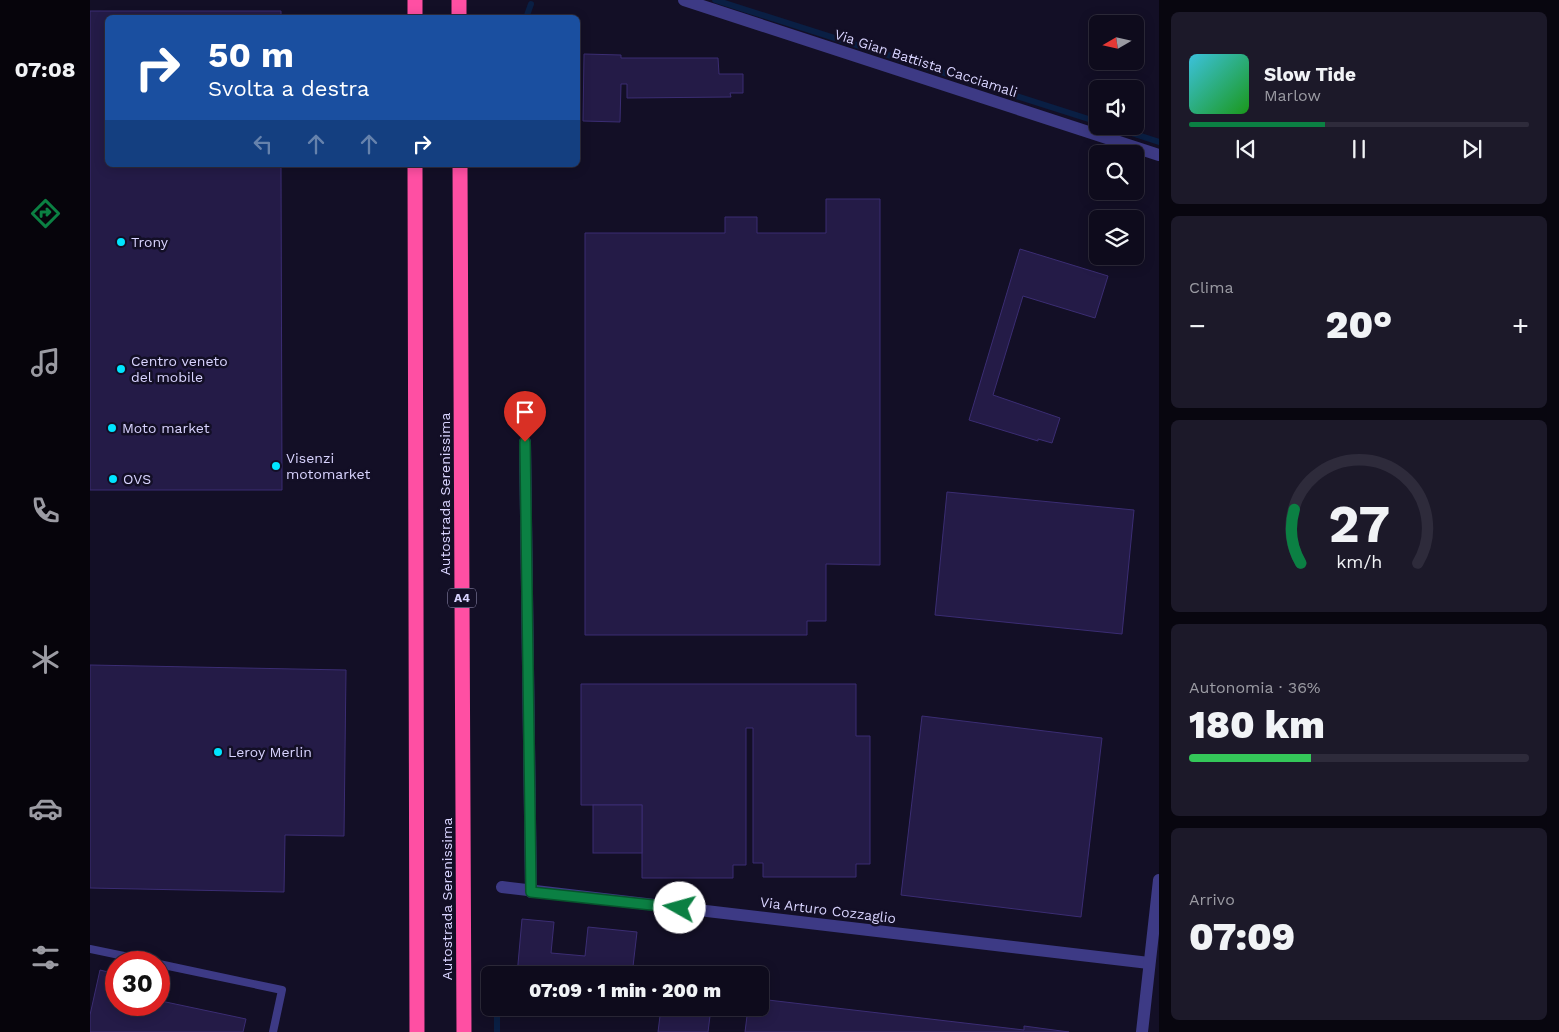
<!DOCTYPE html>
<html lang="it">
<head>
<meta charset="utf-8">
<style>
  :root { --surface:#0e0b1c; --page:#1c1929; --text:#f1f3f6; --muted:#9b9ba3; --line:#2e2b3b; --accent:#0b8043 }
  body { margin:0; font-family:"Work Sans",sans-serif; background:var(--page); color:var(--text); height:100vh; display:flex; flex-direction:column; font-size:19px; white-space:nowrap }
  * { box-sizing:border-box; margin:0 }
  p { font-size:16px; color:var(--muted) }
  .icon { flex:none; width:28px; height:28px; fill:none; stroke:currentColor; stroke-width:2; stroke-linecap:round; stroke-linejoin:round }
  .map { position:relative; flex:1; overflow:hidden }
  .sheet { display:flex; flex-direction:column; gap:12px; padding:12px; background:#08060f; width:400px }
  .sheet>* { flex:none }
  .hud { position:absolute; left:15px; top:15px; width:475px; height:152px; border-radius:8px; box-shadow:0 2px 12px #0003,0 0 0 1px var(--line); background:#1a4fa0; color:#fff; overflow:hidden }
  .needle { width:32px; rotate:261deg }
  .buttons { position:absolute; left:999px; top:15px; display:grid; gap:10px }
  .buttons a { display:grid; place-items:center; width:55px; height:55px; border-radius:8px; background:var(--surface); box-shadow:0 2px 12px #0003,0 0 0 1px var(--line); font-size:25px }
  .speed { position:absolute; left:15px; top:951px; display:flex; gap:10px; font-size:25px; font-weight:700; text-align:center }
  .speed>* { display:grid; place-content:center; width:65px; height:65px; border-radius:50%; background:var(--surface); box-shadow:0 2px 12px #0003,0 0 0 1px var(--line); line-height:1 }
  .speed .limit { border:8px solid #d22; background:#fff; color:#111 }
  .pin { position:absolute; display:grid; place-items:center; width:42px; height:42px; color:#fff; margin:-51px -21px; border-radius:50% 50% 50% 0; rotate:-45deg; box-shadow:0 0 5px #0007 }
  .pin .icon { rotate:45deg }
  .me { position:absolute; width:55px; margin:-28px; rotate:277deg; stroke-linejoin:round; filter:drop-shadow(0 0 4px #0008) }
  .turn { display:flex; align-items:center; gap:18px; height:105px; padding:0 20px; font-size:22px }
  .turn .icon { width:65px; height:65px; stroke-width:2.5 }
  .turn b { display:block; font-size:35px; line-height:42px }
  .lanes { display:flex; align-items:center; height:48px; padding:0 20px; background:#0003; justify-content:center; gap:25px; direction:ltr }
  .lanes .off { opacity:.35 }
  .big { font-size:38px; font-weight:800; line-height:1.1 }
  .sheet .tile { flex:1; display:flex; flex-direction:column; justify-content:center; gap:8px; min-width:0; padding:0 18px; border-radius:8px; background:var(--page) }
  .sheet .dial { align-items:center; gap:0 }
  .dial svg { height:130px; overflow:visible; fill:none; stroke:var(--line); stroke-width:7; stroke-linecap:round; text-anchor:middle }
  .dial text { fill:var(--text); stroke:none }
  .song { display:flex; align-items:center; gap:15px }
  .cover { width:60px; height:60px; border-radius:8px; background:linear-gradient(135deg,hsl(190 70% 55%),hsl(120 70% 35%)) }
  .played { height:5px; border-radius:2px; background:linear-gradient(90deg,var(--accent) 40%,var(--line) 40%) }
  .keys { display:flex; justify-content:space-around; direction:ltr }
  .heat { display:flex; justify-content:space-between; align-items:center; font-size:28px; direction:ltr }
  .charge { height:8px; border-radius:4px; background:linear-gradient(90deg,#34c759 36%,var(--line) 0) }
  .trip { position:absolute; left:391px; top:966px; width:288px; height:50px; border-radius:8px; background:var(--surface); box-shadow:0 2px 12px #0003,0 0 0 1px var(--line); font-weight:800; line-height:50px; text-align:center }
  main { display:flex; flex:1; min-height:0 }
  .tabs { display:flex; flex-direction:column; width:90px; justify-content:space-around; align-items:center; background:#06040b; color:var(--muted) }
  .tabs .icon { width:35px; height:35px }
  .tabs .active { color:var(--accent) }
  .tabs b { font-size:22px; color:var(--text) }
  .map>svg:first-child { display:block }
  .lines { fill:none; stroke-linecap:round; stroke-linejoin:round }
  .stream { stroke:#0a1f44; stroke-width:6 }
  .building { fill:#241b47; stroke:#3b2d73 }
  .lane { stroke:#3d3a85; stroke-width:8 }
  .street { stroke:#3d3a85; stroke-width:12 }
  .highway { stroke:#ff4fa3; stroke-width:15 }
  .route-casing { stroke:#07532c; stroke-width:12 }
  .route { stroke:#0b8043; stroke-width:9 }
  .poi-dot { fill:#00e5ff; stroke:#130f26; stroke-width:2 }
  .labels { text-anchor:middle; dominant-baseline:central; stroke-width:5; stroke-linejoin:round; paint-order:stroke }
  .shield { fill:#130f26; stroke:#9e99be; stroke-width:1 }
  .shield-label { font-size:12px; font-weight:bold; fill:#d9d4ff }
  .street-label { font-size:14px; fill:#d9d4ff; stroke:#130f26 }
  .poi-label { font-size:14px; fill:#d9d4ff; stroke:#130f26; text-anchor:start }
</style>
</head>
<body>
<main>
<nav class="tabs">
<b>07:08</b>
<svg class="icon active" aria-label="directions" viewBox="0 0 24 24"><path d="M12 3l9 9-9 9-9-9zM9 14v-3h6M13 9l2 2-2 2"/></svg>
<svg class="icon" aria-label="music" viewBox="0 0 24 24"><path d="M9 18V5l10-2v13"/><circle cx="6" cy="18" r="3"/><circle cx="16" cy="16" r="3"/></svg>
<svg class="icon" aria-label="phone" viewBox="0 0 24 24"><path d="M5 4h4l2 5-3 2q2 4 5 5l2-3 5 2v4C11 20 4 13 5 4z"/></svg>
<svg class="icon" aria-label="climate" viewBox="0 0 24 24"><path d="M12 3v18M4 7l16 10M4 17L20 7"/></svg>
<svg class="icon" aria-label="car" viewBox="0 0 24 24"><path d="M5 17H2v-5l4-1 3-4h7l3 4 3 1v5h-3M9 17h6M6 11h13"/><circle cx="7" cy="17" r="2"/><circle cx="17" cy="17" r="2"/></svg>
<svg class="icon" aria-label="filters" viewBox="0 0 24 24"><path d="M4 7h16M4 17h16"/><circle cx="9" cy="7" r="2"/><circle cx="15" cy="17" r="2"/></svg>
</nav>
<div class="map">
<svg width="1069" height="1032" viewBox="0 0 1069 1032">
  <rect width="100%" height="100%" fill="#130f26"/>
  <g class="lines">
    <g class="stream">
      <polyline points="625,0 1008,122"/>
      <polyline points="436,18 441,4"/>
      <polyline points="1020,126 1069,142"/>
      <polyline points="407,1008 407,1032"/>
    </g>
  </g>
  <g class="building">
    <polygon points="0,11 191,11 191,18 18,18 18,165 191,165 192,490 0,490"/>
    <polygon points="494,54 531,55 531,58 628,58 629,74 653,74 653,93 640,93 641,97 537,98 537,84 531,84 530,122 493,121"/>
    <polygon points="736,199 790,199 790,565 736,564 736,621 717,621 717,635 495,635 495,233 635,233 635,217 667,217 667,233 736,233"/>
    <polygon points="930,249 1018,276 1005,318 933,296 903,395 970,418 962,443 948,439 948,441 879,420"/>
    <polygon points="857,492 1044,510 1032,634 845,615"/>
    <polygon points="0,665 256,670 254,836 195,835 194,892 0,888"/>
    <polygon points="491,684 766,684 766,736 780,736 780,864 766,864 766,877 673,877 673,863 663,863 663,728 656,728 656,865 643,865 643,878 552,878 552,805 491,805"/>
    <polygon points="832,716 1012,738 991,917 811,895"/>
    <rect x="503" y="805" width="49" height="48"/>
    <polygon points="432,919 464,922 461,953 495,956 498,927 547,932 542,975 427,975"/>
    <polygon points="10,970 26,974 26,1005 69,1005 69,983 75,984 71,1001 156,1019 153,1032 0,1032 0,1015"/>
    <polygon points="678,1000 934,1030 934,1026 979,1032 655,1032 658,1008 670,1008 670,1002 678,1003"/>
    <polygon points="571,1008 621,1008 618,1032 568,1032"/>
  </g>
  <g class="lines">
    <g class="lane">
      <polyline points="0,949 63,962"/>
      <polyline points="69,964 192,990 183,1032"/>
    </g>
    <g class="street">
      <polyline points="594,0 1069,155"/>
      <polyline points="435,442 441,892"/>
      <polyline points="412,887 1059,963"/>
      <polyline points="1052,1032 1069,880"/>
    </g>
    <g class="highway">
      <polyline points="325,0 325,18"/>
      <polyline points="369,0 369,18"/>
      <polyline points="325,165 327,1032"/>
      <polyline points="370,165 374,1032"/>
    </g>
  </g>
  <g class="lines">
    <g class="route-casing">
      <polyline id="route" points="435,442 441,892 590,908"/>
    </g>
    <use href="#route" class="route"/>
  </g>
  <g class="poi-dot">
    <circle cx="31" cy="242" r="5"/>
    <circle cx="31" cy="369" r="5"/>
    <circle cx="22" cy="428" r="5"/>
    <circle cx="186" cy="466" r="5"/>
    <circle cx="23" cy="479" r="5"/>
    <circle cx="128" cy="752" r="5"/>
  </g>
  <g class="labels">
    <rect class="shield" x="358" y="588.5" width="28" height="19" rx="4"/>
    <g class="shield-label">
      <text x="372" y="598">A4</text>
    </g>
    <g class="street-label">
      <text transform="translate(836 63) rotate(18)">Via Gian Battista Cacciamali</text>
      <text transform="translate(355 494) rotate(-90)">Autostrada Serenissima</text>
      <text transform="translate(357 899) rotate(-90)">Autostrada Serenissima</text>
      <text transform="translate(738 910) rotate(7)">Via Arturo Cozzaglio</text>
    </g>
    <g class="poi-label">
      <text x="41" y="242">Trony</text>
      <text x="41" y="361">Centro veneto<tspan x="41" dy="16">del mobile</tspan></text>
      <text x="32" y="428">Moto market</text>
      <text x="196" y="458">Visenzi<tspan x="196" dy="16">motomarket</tspan></text>
      <text x="33" y="479">OVS</text>
      <text x="138" y="752">Leroy Merlin</text>
    </g>
  </g>
</svg>
<div class="buttons">
<a><svg class="needle" viewBox="-14 -14 28 28"><path d="M0-13l5 13h-10z" fill="#e53935"/><path d="M0 13l5-13h-10z" fill="#9b9ba3"/></svg></a>
<a><svg class="icon" aria-label="sound" viewBox="0 0 24 24"><path d="M4 9h4l5-4v14l-5-4H4zM17 9q2 3 0 6"/></svg></a>
<a><svg class="icon" aria-label="search" viewBox="0 0 24 24"><circle cx="10" cy="10" r="6"/><path d="M15 15l6 6"/></svg></a>
<a><svg class="icon" aria-label="layers" viewBox="0 0 24 24"><path d="M12 4l9 5-9 5-9-5zM3 14l9 5 9-5"/></svg></a>
</div>
<div class="speed"><div class="limit">30</div></div>
<div class="pin" style="left:435px;top:442px;background:#d93025"><svg class="icon" aria-label="arrive" viewBox="0 0 24 24"><path d="M6 21V4h12l-3 4 3 4H6"/></svg></div>
<svg class="me" style="left:590px;top:908px" viewBox="-20 -20 40 40"><circle r="19" fill="#fff"/><path d="M0-13L10 11 0 6-10 11z" fill="#0b8043"/></svg>
<div class="trip">07:09 · 1 min · 200 m</div>
<div class="hud">
<div class="turn"><svg class="icon" aria-label="right" viewBox="0 0 24 24"><path d="M7 20v-9h11M14 6l5 5-5 5"/></svg><div><b>50 m</b>Svolta a destra</div></div>
<div class="lanes"><svg class="icon off" aria-label="left" viewBox="0 0 24 24"><path d="M17 20v-9H6M10 6l-5 5 5 5"/></svg><svg class="icon off" aria-label="ahead" viewBox="0 0 24 24"><path d="M12 20V5M6 11l6-6 6 6"/></svg><svg class="icon off" aria-label="ahead" viewBox="0 0 24 24"><path d="M12 20V5M6 11l6-6 6 6"/></svg><svg class="icon" aria-label="right" viewBox="0 0 24 24"><path d="M7 20v-9h11M14 6l5 5-5 5"/></svg></div>
</div>
</div>
<section class="sheet">
<div class="tile">
<div class="song"><i class="cover"></i><div><b>Slow Tide</b><p>Marlow</p></div></div>
<div class="played"></div>
<div class="keys"><svg class="icon" aria-label="previous" viewBox="0 0 24 24"><path d="M18 5L8 12l10 7zM5 5v14"/></svg><svg class="icon" aria-label="pause" viewBox="0 0 24 24"><path d="M8 5v14M16 5v14"/></svg><svg class="icon" aria-label="next" viewBox="0 0 24 24"><path d="M6 5l10 7-10 7zM19 5v14"/></svg></div>
</div>
<div class="tile"><p>Clima</p>
<div class="heat"><a>−</a><b class="big">20°</b><a>+</a></div>
</div>
<div class="tile dial"><svg viewBox="0 0 100 80">
<path d="M14 69A42 42 0 1 1 86 69"/>
<path d="M14 69A42 42 0 0 1 10 36" stroke="#0b8043"/>
<text x="50" y="56" font-size="32" font-weight="700">27</text>
<text x="50" y="72" font-size="11">km/h</text>
</svg></div>
<div class="tile"><p>Autonomia · 36%</p><b class="big">180 km</b><div class="charge"></div></div>
<div class="tile"><p>Arrivo</p><b class="big">07:09</b></div>
</section>
</main>
</body>
</html>
